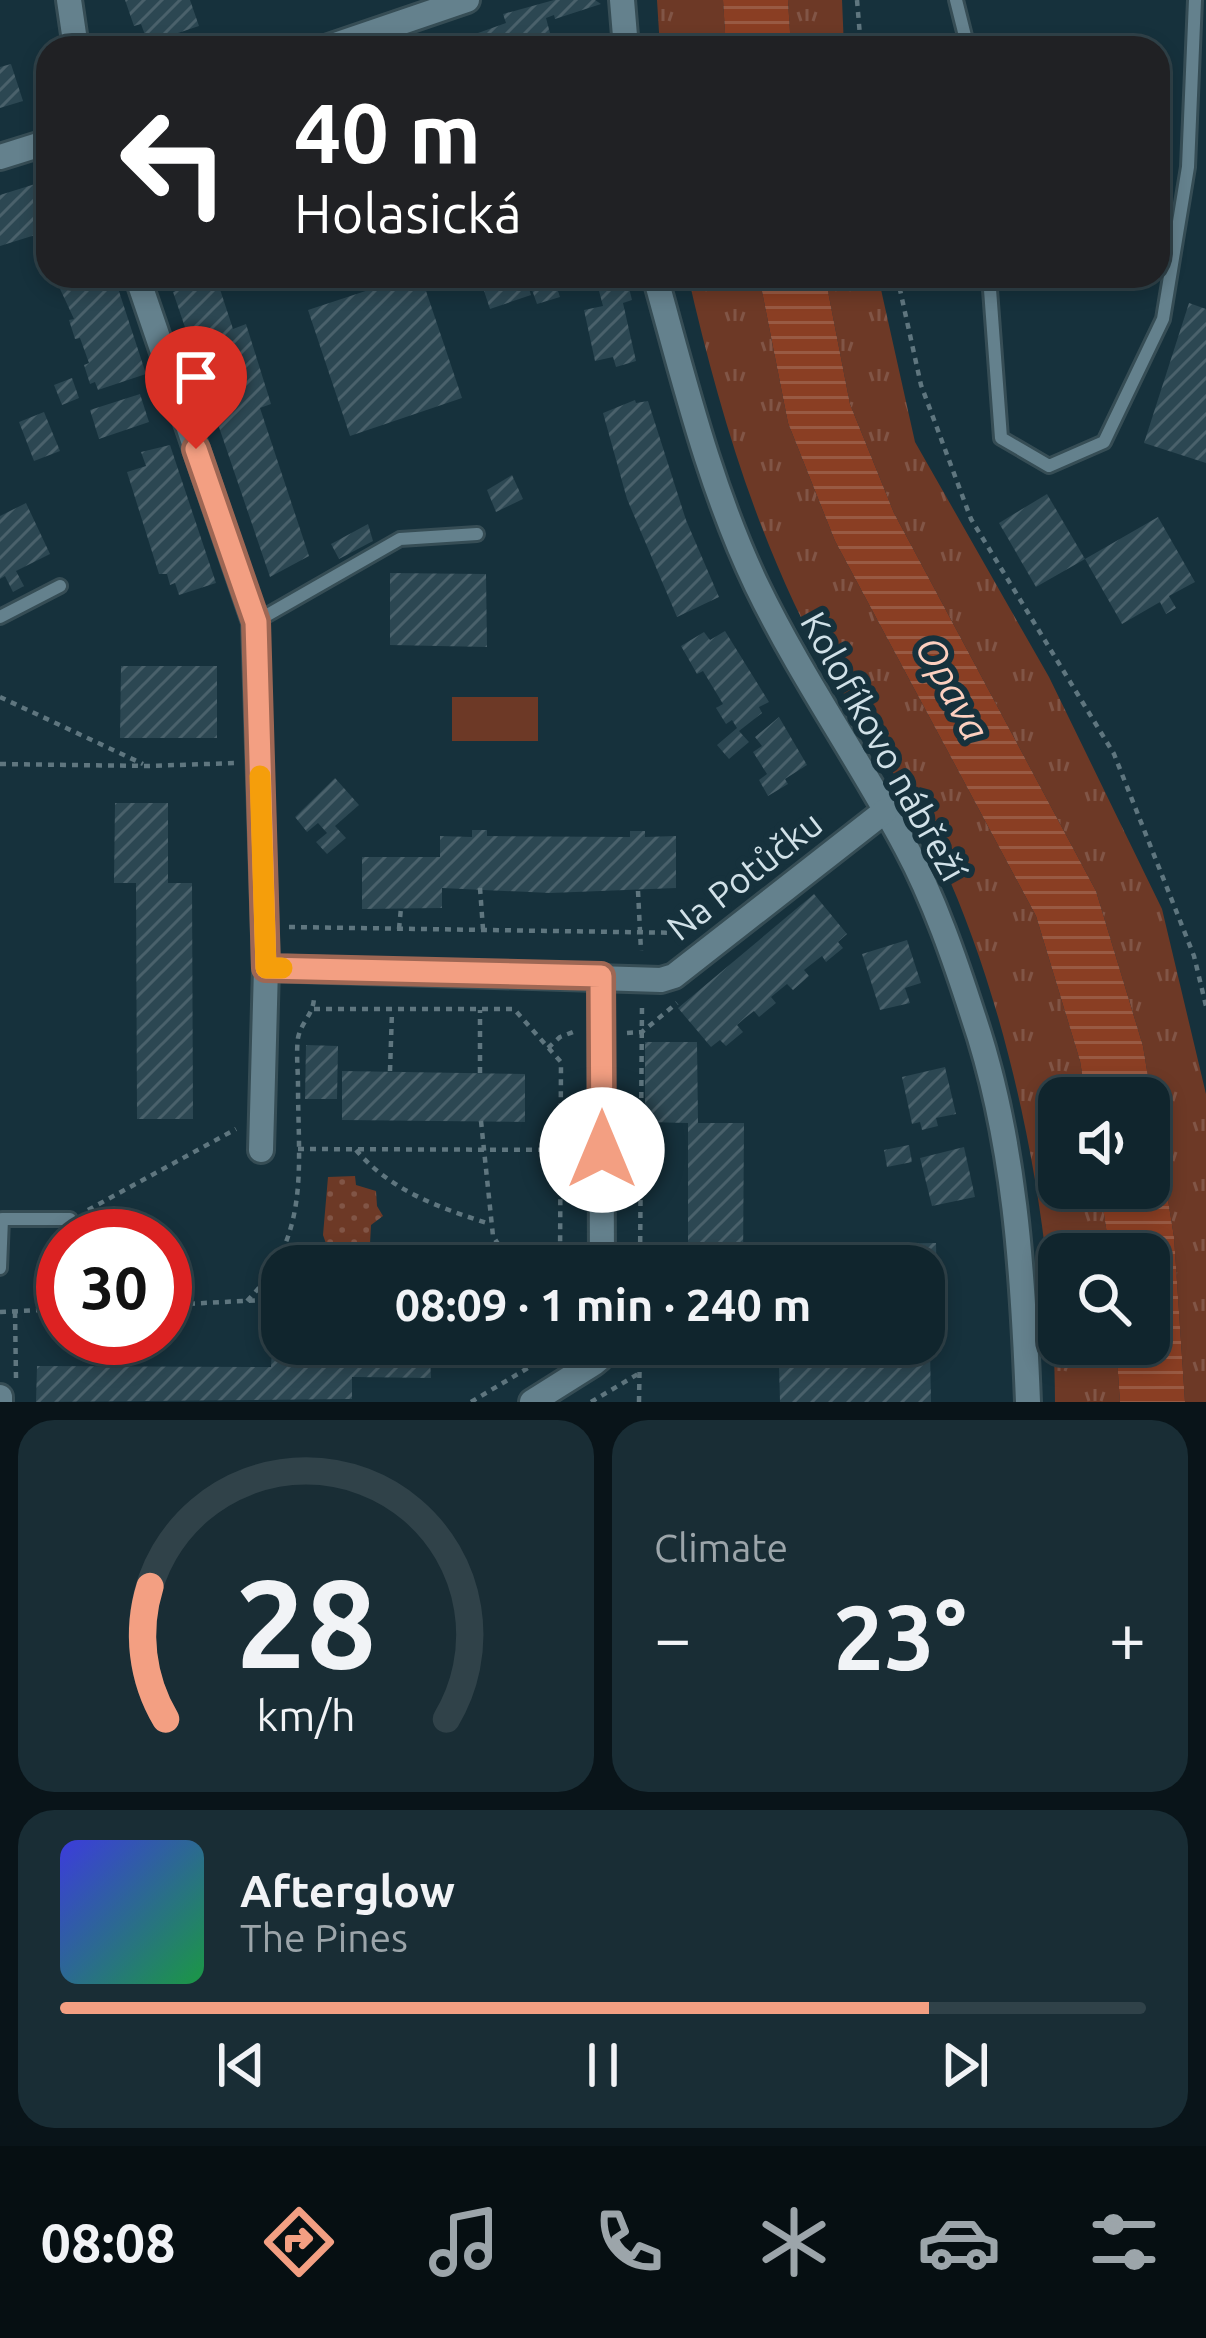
<!DOCTYPE html>
<html lang="en">
<head>
<meta charset="utf-8">
<style>
  :root { --surface:#10252d; --page:#192d35; --text:#f1f3f6; --muted:#9ca5aa; --line:#304249; --accent:#f39f82 }
  body { margin:0; font-family:Ubuntu,sans-serif; background:var(--page); color:var(--text); height:100vh; display:flex; flex-direction:column; font-size:45px; white-space:nowrap }
  * { box-sizing:border-box; margin:0 }
  p { font-size:39px; color:var(--muted) }
  .icon { flex:none; width:66px; height:66px; fill:none; stroke:currentColor; stroke-width:2; stroke-linecap:round; stroke-linejoin:round }
  .map { position:relative; height:1402px; overflow:hidden }
  .details { display:flex; flex-direction:column; gap:18px; padding:18px; background:#091419; flex:1 }
  .details>* { flex:none }
  .banner { position:absolute; left:36px; top:36px; width:1134px; height:252px; border-radius:36px; box-shadow:0 6px 18px #0003,0 0 0 3px var(--line); background:#202124; color:#fff; overflow:hidden }
  .buttons { position:absolute; left:1038px; top:1077px; display:grid; gap:24px }
  .buttons a { display:grid; place-items:center; width:132px; height:132px; border-radius:24px; background:var(--surface); box-shadow:0 6px 18px #0003,0 0 0 3px var(--line); font-size:60px }
  .speed { position:absolute; left:36px; top:1209px; display:flex; gap:24px; font-size:60px; font-weight:700; text-align:center }
  .speed>* { display:grid; place-content:center; width:156px; height:156px; border-radius:50%; background:var(--surface); box-shadow:0 6px 18px #0003,0 0 0 3px var(--line); line-height:1 }
  .speed .limit { border:18px solid #d22; background:#fff; color:#111 }
  .pin { position:absolute; display:grid; place-items:center; width:102px; height:102px; color:#fff; margin:-123px -51px; border-radius:50% 50% 50% 0; rotate:-45deg; box-shadow:0 0 12px #0007 }
  .pin .icon { rotate:45deg }
  .me { position:absolute; width:132px; margin:-66px; rotate:0deg; stroke-linejoin:round; filter:drop-shadow(0 0 9px #0008) }
  .turn { display:flex; align-items:center; gap:42px; height:252px; padding:0 60px; font-size:54px }
  .turn .icon { width:156px; height:156px; stroke-width:2.5 }
  .turn b { display:block; font-size:84px; line-height:102px }
  .big { font-size:90px; font-weight:700; line-height:1.1 }
  .details .card { flex:1; display:flex; flex-direction:column; justify-content:center; gap:18px; min-width:0; padding:0 42px; border-radius:36px; background:var(--page) }
  .details .dial { align-items:center; gap:0 }
  .dial svg { height:312px; overflow:visible; fill:none; stroke:var(--line); stroke-width:7; stroke-linecap:round; text-anchor:middle }
  .dial text { fill:var(--text); stroke:none }
  .song { display:flex; align-items:center; gap:36px }
  .cover { width:144px; height:144px; border-radius:18px; background:linear-gradient(135deg,hsl(240 70% 55%),hsl(140 70% 35%)) }
  .played { height:12px; border-radius:6px; background:linear-gradient(90deg,var(--accent) 80%,var(--line) 80%) }
  .keys { display:flex; justify-content:space-around; direction:ltr }
  .heat { display:flex; justify-content:space-between; align-items:center; font-size:66px; direction:ltr }
  .details .tiles { flex:1; display:grid; gap:18px; grid-template-columns:1fr 1fr }
  .card:last-child { grid-column:span 2 }
  .trip { position:absolute; left:261px; top:1245px; width:684px; height:120px; border-radius:36px; background:var(--surface); box-shadow:0 6px 18px #0003,0 0 0 3px var(--line); font-weight:700; line-height:120px; text-align:center }
  .dock { display:flex; height:192px; justify-content:space-around; align-items:center; background:#060f12; color:var(--muted) }
  .dock .icon { width:84px; height:84px }
  .dock .current { color:var(--accent) }
  .dock b { font-size:54px; color:var(--text) }
  .map>svg:first-child { display:block }
  .grass { fill:url(#grass-tufts) }
  .park { fill:url(#park-dots) }
  .garden { fill:#6d3926 }
  .water { fill:url(#water-rules) }
  .building { fill:url(#building-hatch) }
  .lines { fill:none; stroke-linecap:round; stroke-linejoin:round }
  .service-casing { stroke:#364d55; stroke-width:18 }
  .minor-casing { stroke:#364d55; stroke-width:30 }
  .path { stroke:#5f767f; stroke-width:4.5; stroke-dasharray:6 6; stroke-linecap:butt }
  .service { stroke:#64818d; stroke-width:12 }
  .minor { stroke:#64818d; stroke-width:24 }
  .route-casing { stroke:#9e6754; stroke-width:30 }
  .route { stroke:#f39f82; stroke-width:21 }
  .slow { stroke:#f59e0b; stroke-width:21 }
  .labels { text-anchor:middle; dominant-baseline:central; stroke-width:12; stroke-linejoin:round; paint-order:stroke }
  .street-label { font-size:36px; fill:#d1e1e8; stroke:#16313c }
  .water-label { font-size:39px; font-style:italic; fill:#fccfbf; stroke:#16313c }
</style>
</head>
<body>
<div class="map">
<svg width="1206" height="1402" viewBox="0 0 1206 1402">
  <defs>
    <pattern id="grass-tufts" width="24" height="20" patternUnits="userSpaceOnUse" patternTransform="scale(3)"><rect width="24" height="20" fill="#6d3926"/><path d="M3 7l-1-3M5 7V3M7 7l1-3M15 17l-1-3M17 17v-4M19 17l1-3" fill="none" stroke="#815546"/></pattern>
    <pattern id="park-dots" width="8" height="8" patternUnits="userSpaceOnUse" patternTransform="scale(3)"><rect width="8" height="8" fill="#6d3926"/><path d="M2 2h.1M6 6h.1" fill="none" stroke="#815546" stroke-width="1.8" stroke-linecap="round"/></pattern>
    <pattern id="water-rules" width="6" height="5" patternUnits="userSpaceOnUse" patternTransform="scale(3)"><rect width="6" height="5" fill="#8a3e23"/><path d="M0 2.5h6" fill="none" stroke="#995a43"/></pattern>
    <pattern id="building-hatch" width="6" height="6" patternUnits="userSpaceOnUse" patternTransform="scale(3)"><rect width="6" height="6" fill="#2c4752"/><path d="M-1 1l2-2M0 6l6-6M5 7l2-2" fill="none" stroke="#4a616b"/></pattern>
  </defs>
  <rect width="100%" height="100%" fill="#16313c"/>
  <g class="grass">
    <polygon points="657,0 723,0 726,48 660,48"/>
    <polygon points="788,0 842,0 844,48 791,48"/>
    <path d="M688,276H759L788,423L835,541L1036,916L1080,1061L1086,1098H1059V1188H1100L1110,1254H1059V1344H1116L1120,1402H1055C1055,1233 1013,1018 942,863C901,772 836,694 794,603C745,498 714,389 688,276Z"/>
    <polygon points="825,276 878,276 915,442 1049,677 1162,909 1206,1094 1206,1402 1185,1402 1174,1237 1143,1046 1096,891 894,513 850,404"/>
  </g>
  <polygon class="park" points="355,1176 356,1185 376,1191 377,1206 383,1216 371,1225 370,1244 347,1252 329,1252 323,1235 328,1177"/>
  <rect class="garden" x="452" y="697" width="86" height="44"/>
  <g class="water">
    <polygon points="723,0 788,0 791,48 726,48"/>
    <polygon points="759,276 825,276 850,404 894,513 1096,891 1143,1046 1174,1237 1185,1402 1120,1402 1116,1344 1149,1344 1149,1254 1110,1254 1100,1188 1149,1188 1149,1098 1086,1098 1080,1061 1036,916 835,541 788,423"/>
  </g>
  <g class="building">
    <polygon points="125,0 190,0 199,26 148,43 141,24 134,26"/>
    <polygon points="554,0 595,0 601,4 555,19 554,15 546,18 554,48 436,48 506,23 503,14"/>
    <polygon points="11,64 23,101 0,108 0,67"/>
    <polygon points="48,180 48,231 0,246 0,195"/>
    <polygon points="54,276 114,276 146,374 98,390 95,382 90,384 84,365 89,363 80,338 75,339 69,320 74,319"/>
    <polygon points="411,276 421,276 462,398 350,436 308,310"/>
    <polygon points="479,276 525,276 531,295 490,309"/>
    <polygon points="216,277 233,329 246,324 271,404 260,408 309,556 270,577 173,292"/>
    <polygon points="555,282 560,297 537,304 532,290"/>
    <polygon points="628,284 632,300 623,303 636,361 616,367 613,357 595,361 584,310 603,306 599,291"/>
    <polygon points="1189,303 1206,309 1206,463 1144,443"/>
    <polygon points="72,378 79,398 62,405 54,385"/>
    <polygon points="140,394 149,422 99,439 90,410"/>
    <polygon points="635,400 636,403 648,401 686,520 719,597 677,617 627,499 603,413"/>
    <polygon points="44,412 60,451 34,461 19,422"/>
    <polygon points="170,445 216,583 179,595 175,583 170,585 167,574 159,574 127,472 146,466 141,452"/>
    <polygon points="512,475 523,499 496,512 487,490"/>
    <polygon points="1047,494 1085,559 1036,587 999,523"/>
    <polygon points="26,503 50,554 16,571 24,586 13,592 5,576 0,579 0,516"/>
    <polygon points="1158,517 1195,582 1169,596 1176,608 1166,614 1160,602 1122,624 1085,559"/>
    <polygon points="368,524 373,541 339,559 331,544"/>
    <polygon points="390,573 486,574 487,647 390,645"/>
    <polygon points="725,631 769,702 759,707 762,713 739,731 749,742 729,759 717,745 737,728 732,720 726,724 716,708 723,704 703,671 697,674 681,646 704,632 710,640"/>
    <polygon points="121,666 217,666 217,738 120,738"/>
    <polygon points="779,717 807,765 785,779 788,784 768,796 759,780 767,774 753,752 762,746 755,737"/>
    <polygon points="335,778 359,805 335,826 346,838 327,854 316,842 327,833 318,823 307,832 295,817"/>
    <polygon points="115,803 168,803 168,883 192,883 193,1119 137,1119 136,883 114,883"/>
    <polygon points="472,830 487,830 487,836 630,837 630,831 645,831 645,837 676,836 676,888 550,893 442,888 442,908 362,909 362,857 440,857 440,836 472,837"/>
    <polygon points="814,894 847,934 838,942 843,948 826,962 822,956 804,970 809,976 793,990 787,984 771,997 776,1003 759,1017 754,1011 745,1018 737,1025 743,1032 726,1046 720,1040 711,1047 678,1008"/>
    <polygon points="907,940 921,983 905,988 910,1003 880,1010 862,954"/>
    <polygon points="645,1042 697,1042 698,1123 744,1123 743,1266 688,1266 688,1123 645,1122"/>
    <polygon points="306,1045 338,1046 337,1099 305,1099"/>
    <polygon points="945,1067 956,1114 936,1118 938,1126 922,1130 920,1122 912,1124 902,1077"/>
    <polygon points="342,1071 525,1074 525,1122 342,1120"/>
    <polygon points="909,1145 912,1162 887,1167 884,1150"/>
    <polygon points="964,1147 975,1197 932,1206 920,1158"/>
    <polygon points="936,1243 937,1296 929,1295 931,1402 780,1402 779,1366 788,1365 773,1364 777,1344 924,1344 924,1266 872,1266 871,1244"/>
    <polygon points="351,1344 509,1344 509,1358 430,1358 431,1378 352,1377 352,1399 36,1402 37,1366 271,1367 272,1347"/>
    <rect x="687" y="1344" width="55" height="14"/>
  </g>
  <g class="lines">
    <g class="service-casing">
      <g id="service">
        <polyline points="956,0 968,48"/>
        <polyline points="989,276 1001,438 1049,466 1104,442 1163,319 1188,167 1195,0"/>
        <polyline points="0,617 60,586"/>
        <polyline points="255,622 400,539 477,534"/>
        <polyline points="0,1268 2,1219 70,1219"/>
      </g>
    </g>
    <g class="minor-casing">
      <g id="minor">
        <polyline points="69,0 76,48"/>
        <polyline points="622,0 626,48"/>
        <polyline points="326,48 467,0"/>
        <polyline points="0,157 48,142"/>
        <polyline points="137,276 255,622 266,968 261,1150"/>
        <path d="M655,276C684,380 710,488 757,586C801,677 859,759 906,847C934,899 955,960 973,1016C1015,1139 1023,1274 1028,1402"/>
        <polyline points="266,968 661,980 674,976 885,811"/>
        <polyline points="601,977 602,1266"/>
        <polyline points="0,1397 0,1402"/>
        <polyline points="532,1402 594,1363 600,1358 601,1344"/>
      </g>
    </g>
    <g class="path">
      <polyline points="857,0 861,48"/>
      <polyline points="897,276 921,385 971,519 1114,754 1194,956 1206,1006"/>
      <polyline points="0,697 143,764"/>
      <polyline points="0,764 148,766 236,763"/>
      <polyline points="480,888 483,929"/>
      <polyline points="638,891 641,951"/>
      <polyline points="289,927 686,933"/>
      <polyline points="399,929 401,908"/>
      <polyline points="314,1009 514,1009 561,1062 560,1266"/>
      <polyline points="627,1033 642,1032 677,1003"/>
      <polyline points="548,1048 560,1037 573,1032"/>
      <polyline points="390,1071 392,1011"/>
      <polyline points="480,1073 480,1010"/>
      <polyline points="481,1121 493,1236 512,1266"/>
      <polyline points="298,1149 574,1150"/>
      <path d="M356,1150C391,1191 440,1208 490,1224"/>
      <polyline points="88,1210 236,1129"/>
      <polyline points="640,1266 642,1004"/>
      <path d="M247,1301C311,1236 298,1168 298,1085C298,1070 296,1053 298,1038C301,1022 314,1014 314,997"/>
      <polyline points="165,1305 282,1299"/>
      <polyline points="0,1312 63,1309"/>
      <polyline points="15,1312 16,1378"/>
      <polyline points="471,1402 568,1344"/>
      <polyline points="591,1402 638,1374"/>
      <polyline points="639,1402 640,1344"/>
    </g>
    <use href="#service" class="service"/>
    <use href="#minor" class="minor"/>
  </g>
  <g class="lines">
    <g class="route-casing">
      <polyline id="route" points="196,449 256,622 266,968 601,976 602,1150"/>
    </g>
    <use href="#route" class="route"/>
    <polyline class="slow" points="260,776 266,968 282,968"/>
  </g>
  <g class="labels">
    <g class="street-label">
      <text transform="translate(884 746) rotate(61)">Kolofíkovo nábřeží</text>
      <text transform="translate(744 875) rotate(-38)">Na Potůčku</text>
    </g>
    <g class="water-label">
      <text transform="translate(953 688) rotate(62)">Opava</text>
    </g>
  </g>
</svg>
<div class="buttons">
<a><svg class="icon" aria-label="sound" viewBox="0 0 24 24"><path d="M4 9h4l5-4v14l-5-4H4zM17 9q2 3 0 6"/></svg></a>
<a><svg class="icon" aria-label="search" viewBox="0 0 24 24"><circle cx="10" cy="10" r="6"/><path d="M15 15l6 6"/></svg></a>
</div>
<div class="speed"><div class="limit">30</div></div>
<div class="pin" style="left:196px;top:449px;background:#d93025"><svg class="icon" aria-label="arrive" viewBox="0 0 24 24"><path d="M6 21V4h12l-3 4 3 4H6"/></svg></div>
<svg class="me" style="left:602px;top:1150px" viewBox="-20 -20 40 40"><circle r="19" fill="#fff"/><path d="M0-13L10 11 0 6-10 11z" fill="#f39f82"/></svg>
<div class="trip">08:09 · 1 min · 240 m</div>
<div class="banner">
<div class="turn"><svg class="icon" aria-label="left" viewBox="0 0 24 24"><path d="M17 20v-9H6M10 6l-5 5 5 5"/></svg><div><b>40 m</b>Holasická</div></div>
</div>
</div>
<section class="details">
<div class="tiles">
<div class="card dial"><svg viewBox="0 0 100 80">
<path d="M14 69A42 42 0 1 1 86 69"/>
<path d="M14 69A42 42 0 0 1 10 35" stroke="#f39f82"/>
<text x="50" y="56" font-size="32" font-weight="700">28</text>
<text x="50" y="72" font-size="11">km/h</text>
</svg></div>
<div class="card"><p>Climate</p>
<div class="heat"><a>−</a><b class="big">23°</b><a>+</a></div>
</div>
<div class="card">
<div class="song"><i class="cover"></i><div><b>Afterglow</b><p>The Pines</p></div></div>
<div class="played"></div>
<div class="keys"><svg class="icon" aria-label="previous" viewBox="0 0 24 24"><path d="M18 5L8 12l10 7zM5 5v14"/></svg><svg class="icon" aria-label="pause" viewBox="0 0 24 24"><path d="M8 5v14M16 5v14"/></svg><svg class="icon" aria-label="next" viewBox="0 0 24 24"><path d="M6 5l10 7-10 7zM19 5v14"/></svg></div>
</div>
</div>
</section>
<nav class="dock">
<b>08:08</b>
<svg class="icon current" aria-label="directions" viewBox="0 0 24 24"><path d="M12 3l9 9-9 9-9-9zM9 14v-3h6M13 9l2 2-2 2"/></svg>
<svg class="icon" aria-label="music" viewBox="0 0 24 24"><path d="M9 18V5l10-2v13"/><circle cx="6" cy="18" r="3"/><circle cx="16" cy="16" r="3"/></svg>
<svg class="icon" aria-label="phone" viewBox="0 0 24 24"><path d="M5 4h4l2 5-3 2q2 4 5 5l2-3 5 2v4C11 20 4 13 5 4z"/></svg>
<svg class="icon" aria-label="climate" viewBox="0 0 24 24"><path d="M12 3v18M4 7l16 10M4 17L20 7"/></svg>
<svg class="icon" aria-label="car" viewBox="0 0 24 24"><path d="M5 17H2v-5l4-1 3-4h7l3 4 3 1v5h-3M9 17h6M6 11h13"/><circle cx="7" cy="17" r="2"/><circle cx="17" cy="17" r="2"/></svg>
<svg class="icon" aria-label="filters" viewBox="0 0 24 24"><path d="M4 7h16M4 17h16"/><circle cx="9" cy="7" r="2"/><circle cx="15" cy="17" r="2"/></svg>
</nav>
</body>
</html>
